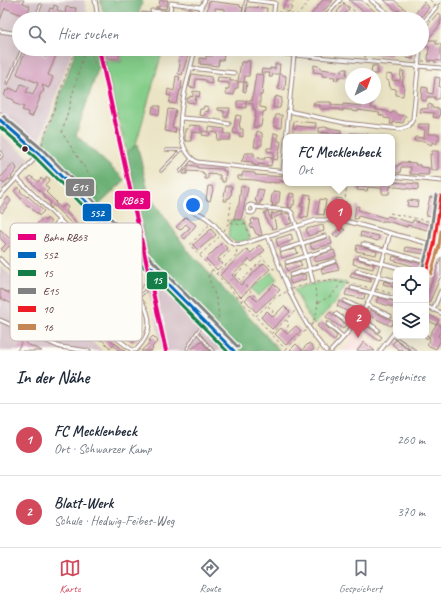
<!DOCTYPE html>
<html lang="de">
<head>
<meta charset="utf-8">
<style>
  :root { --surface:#fff; --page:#f2f2f3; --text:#1f2937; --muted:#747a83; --line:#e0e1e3; --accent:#d1495b }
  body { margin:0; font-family:Caveat,sans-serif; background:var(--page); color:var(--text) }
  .controls { position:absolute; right:12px; bottom:12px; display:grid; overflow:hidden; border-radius:8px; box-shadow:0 4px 16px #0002 }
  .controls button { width:36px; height:36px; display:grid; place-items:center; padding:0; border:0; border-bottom:1px solid var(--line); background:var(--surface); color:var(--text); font:20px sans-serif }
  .compass { position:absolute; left:345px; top:68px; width:36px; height:36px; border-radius:50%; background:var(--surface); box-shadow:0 4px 16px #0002; rotate:41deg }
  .you { position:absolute; left:193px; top:205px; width:14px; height:14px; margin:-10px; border:3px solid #fff; border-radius:50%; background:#1a73e8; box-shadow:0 0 0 6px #1a73e833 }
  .badge { display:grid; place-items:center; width:26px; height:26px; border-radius:50%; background:var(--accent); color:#fff; font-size:13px; font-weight:700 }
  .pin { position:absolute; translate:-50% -33px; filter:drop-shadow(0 1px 2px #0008) }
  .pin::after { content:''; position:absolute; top:21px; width:14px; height:12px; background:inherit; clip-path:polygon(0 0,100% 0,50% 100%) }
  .popup { position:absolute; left:283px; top:134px; width:112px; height:52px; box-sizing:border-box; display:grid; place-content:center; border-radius:8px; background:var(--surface); filter:drop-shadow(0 1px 3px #0005); font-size:13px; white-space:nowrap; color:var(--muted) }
  .popup b { font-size:15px; color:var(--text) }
  .popup::after { content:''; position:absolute; left:50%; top:100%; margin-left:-8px; border:8px solid transparent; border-top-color:var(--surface) }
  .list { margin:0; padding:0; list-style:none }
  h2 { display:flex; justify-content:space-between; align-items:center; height:52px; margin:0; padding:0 16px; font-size:17px }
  h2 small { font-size:13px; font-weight:400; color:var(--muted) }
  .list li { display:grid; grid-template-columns:26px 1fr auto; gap:12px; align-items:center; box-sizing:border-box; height:72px; padding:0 16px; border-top:1px solid var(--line) }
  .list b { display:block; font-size:15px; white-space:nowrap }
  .list p { margin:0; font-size:13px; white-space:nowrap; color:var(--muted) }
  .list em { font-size:13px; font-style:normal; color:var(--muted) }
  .icon { flex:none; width:22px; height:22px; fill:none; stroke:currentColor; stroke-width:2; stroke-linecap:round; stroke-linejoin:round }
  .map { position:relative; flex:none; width:441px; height:351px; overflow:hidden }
  .search { position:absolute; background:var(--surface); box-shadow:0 4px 16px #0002; left:12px; right:12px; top:12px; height:44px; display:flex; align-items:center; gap:10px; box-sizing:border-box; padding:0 14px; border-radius:22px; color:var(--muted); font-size:15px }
  .sheet { height:196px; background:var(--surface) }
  nav { display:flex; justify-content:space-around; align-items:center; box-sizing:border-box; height:56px; border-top:1px solid var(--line); background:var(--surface); font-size:11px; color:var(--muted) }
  nav a { display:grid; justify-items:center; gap:2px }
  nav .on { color:var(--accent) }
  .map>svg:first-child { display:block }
  .built { fill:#f7d0cf }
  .industrial { fill:#d2bec5 }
  .green { fill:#85ce8a; stroke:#68765a }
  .forest { fill:#6cb176; stroke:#5b6850 }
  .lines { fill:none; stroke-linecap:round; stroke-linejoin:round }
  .stream { stroke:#67bfe4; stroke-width:1 }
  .building { fill:#ce93b5 }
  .lane-casing { stroke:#9a8278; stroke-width:3.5 }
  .street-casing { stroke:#9a8278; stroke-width:5 }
  .secondary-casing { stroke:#9a8278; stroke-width:6 }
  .path { stroke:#9a8278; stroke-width:1; stroke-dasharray:3 3; stroke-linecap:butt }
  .lane { stroke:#fff; stroke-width:1.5 }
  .street { stroke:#fff; stroke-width:3 }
  .secondary { stroke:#fce5c4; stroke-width:4 }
  .bus-1-casing { stroke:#fdfcf7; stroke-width:6 }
  .bus-2-casing { stroke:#fdfcf7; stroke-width:6 }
  .bus-3-casing { stroke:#fdfcf7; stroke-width:6 }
  .bus-4-casing { stroke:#fdfcf7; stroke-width:6 }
  .bus-5-casing { stroke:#fdfcf7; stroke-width:6 }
  .bus-1 { stroke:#0065bd; stroke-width:3 }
  .bus-2 { stroke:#137e48; stroke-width:3 }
  .bus-3 { stroke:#808080; stroke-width:3 }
  .bus-4 { stroke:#ed1c24; stroke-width:3 }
  .bus-5 { stroke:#c48655; stroke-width:3 }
  .rail-1-casing { stroke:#fdfcf7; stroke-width:7 }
  .rail-1 { stroke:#e5007d; stroke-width:4 }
  .bus-dot { fill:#4a1f2b; stroke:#fdfcf7; stroke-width:1.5 }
  .key { fill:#fdfcf7; stroke:#c7baba; stroke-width:1 }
  .key-label { font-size:11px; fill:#4a1f2b }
  .line-badge { stroke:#fdfcf7; stroke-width:1.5 }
  .badge-label { font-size:11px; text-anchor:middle; font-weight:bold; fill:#fff }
</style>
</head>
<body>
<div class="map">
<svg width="441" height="351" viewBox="0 0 441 351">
  <rect width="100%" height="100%" fill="#fdfcf7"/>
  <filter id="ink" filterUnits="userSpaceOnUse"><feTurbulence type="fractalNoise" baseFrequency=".025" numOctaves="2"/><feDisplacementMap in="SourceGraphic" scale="8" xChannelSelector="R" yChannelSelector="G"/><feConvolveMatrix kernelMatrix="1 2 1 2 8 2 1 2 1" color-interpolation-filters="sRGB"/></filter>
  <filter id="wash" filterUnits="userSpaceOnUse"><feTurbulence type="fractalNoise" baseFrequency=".012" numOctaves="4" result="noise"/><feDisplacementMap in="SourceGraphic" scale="16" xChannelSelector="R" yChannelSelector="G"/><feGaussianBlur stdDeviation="0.9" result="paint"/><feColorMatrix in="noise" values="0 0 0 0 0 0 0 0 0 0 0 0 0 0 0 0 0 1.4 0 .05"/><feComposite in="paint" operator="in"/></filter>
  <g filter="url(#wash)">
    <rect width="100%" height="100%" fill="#ebe4c4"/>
    <polygon class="built" points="354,328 378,347 375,351 342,351 352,340 347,336"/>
    <g class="industrial">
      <polygon points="0,0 84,0 89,19 19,19 19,49 73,49 38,147 0,115"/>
      <polygon points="97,49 122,49 121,62 104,60 154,281 227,351 163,351 146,283 142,246"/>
      <polygon points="0,134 30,158 0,192"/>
      <polygon points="0,265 62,327 68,322 103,351 0,351"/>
    </g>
    <g class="green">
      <polygon points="122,49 163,49 136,144 127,153 104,60 121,62"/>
      <path d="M230,220l13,1 7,18c-9,3 -15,5 -22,-2z"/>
      <polygon points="271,272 277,279 258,296 252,289"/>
      <polygon points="331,281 347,283 335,303 313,325 294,289 311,284"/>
    </g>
    <g class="forest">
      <polygon points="100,0 143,0 137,19 105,19"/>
      <polygon points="76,49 95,49 99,66 76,135 125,180 97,207 41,150"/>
      <polygon points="137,144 149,195 186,248 280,351 242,351 208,321 150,264 127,153"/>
    </g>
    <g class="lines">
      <polyline class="stream" points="437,0 441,4"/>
    </g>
    <g id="blocks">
      <g class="building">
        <polygon points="2,0 24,0 23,3 30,6 28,12 31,13 29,18 5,8 0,20 0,4"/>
        <polygon points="160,0 168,0 166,9 155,8 156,7 159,7"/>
        <polygon points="288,0 295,0 290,6 292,8 289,12 286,11 282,8 284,7 283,6"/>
        <polygon points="323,0 333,0 317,19 307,19"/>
        <polygon points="349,0 361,0 378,14 373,19"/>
        <polygon points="384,0 394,0 406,10 403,13 398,10 397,11"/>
        <polygon points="209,1 240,5 240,7 243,8 242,13 227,12 225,11 225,9 215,8 215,12 213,12 212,19 207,19 208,17 206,17"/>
        <polygon points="424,2 429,7 420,19 411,19"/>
        <polygon points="344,3 349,9 341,18 336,14 338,12 337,12"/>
        <polygon points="54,5 58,7 57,10 65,14 66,7 76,8 75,15 69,14 68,19 46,19 50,8 53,9"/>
        <polygon points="249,7 267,8 266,16 264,15 263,16 246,14 247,8"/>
        <polygon points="189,9 192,9 192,11 195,11 194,19 187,19"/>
        <polygon points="142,12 175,17 175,19 141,19"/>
        <polygon points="438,13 441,16 441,21 439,23 441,24 427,40 436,40 436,44 441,44 441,61 428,60 429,47 422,46 422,39 425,34 424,33 427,29 425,28"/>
        <polygon points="26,49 34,49 33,51 46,57 49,49 58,51 48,75 53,77 49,88 42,85 44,91 41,93 39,98 40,98 32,117 27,115 28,112 22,110 24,107 13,103 14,100 4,96 6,90 9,91 10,88 18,92 21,84 29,87 26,92 33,95 38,83 17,74"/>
        <polygon points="109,49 120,49 119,59 107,58 107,51 109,51"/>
        <polygon points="371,49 392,49 391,56 374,54 373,52 371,52"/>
        <polygon points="408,49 413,49 413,59 406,58"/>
        <polygon points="183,51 188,52 188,55 182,75 178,74 180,64 178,63 180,56 182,57"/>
        <polygon points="213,54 224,55 223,60 219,60 218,66 200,64 200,58 206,59 206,56 213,56"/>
        <polygon points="247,61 250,61 249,76 245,76 244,82 247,82 246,92 243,91 244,82 238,82 238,88 235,88 234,95 226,94 226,89 229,89 229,83 217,82 218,77 230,78 230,81 238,81 241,62 247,62"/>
        <polygon points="275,64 280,64 279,74 273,74 272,77 269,77 270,73 261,73 262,69 270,70 270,68 275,69"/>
        <polygon points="314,65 321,67 321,69 342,72 342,69 347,69 346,77 338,77 338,80 334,80 335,77 322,76 322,73 313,72"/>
        <polygon points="372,66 378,66 377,74 371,74"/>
        <polygon points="401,71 404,71 402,85 404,85 403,96 396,95 396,89 390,88 389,81 386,80 386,74 393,75 392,80 400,81"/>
        <polygon points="192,74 211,77 212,84 206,83 206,80 196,79 195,88 189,87"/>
        <polygon points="256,74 264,75 262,95 260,95 260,107 266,108 266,111 263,112 261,126 256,126 256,128 253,127 256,114 255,109 253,109 253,104 246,103 246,100 252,101"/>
        <polygon points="280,74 286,76 285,90 278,89"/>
        <polygon points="176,76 180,77 179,80 182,81 181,87 182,87 181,90 180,90 176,104 169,103 171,96 167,95 168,89 174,91"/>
        <polygon points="435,77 440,78 439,87 441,87 440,98 435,100 435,97 427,97 426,101 421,100 422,87 428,88 428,93 433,94"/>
        <polygon points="193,91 200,92 199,97 196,96 195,103 187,102 187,98 190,98 190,96 193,97"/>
        <polygon points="276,96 282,98 280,108 273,108 274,98 276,98"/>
        <polygon points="367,98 372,98 371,108 377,108 376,110 386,111 391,114 392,112 395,112 398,115 406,116 403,123 394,122 393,124 390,124 391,119 384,118 384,116 379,115 380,113 358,110 358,112 352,111 352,110 349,110 343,109 343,111 335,109 320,109 320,105 313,105 314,102 331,102 331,105 343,106 343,104 362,106 362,103 366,103"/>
        <polygon points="237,101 246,101 246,108 237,107"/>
        <polygon points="428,104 432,105 432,108 440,109 439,118 433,117 434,113 420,112 420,108 428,109"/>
        <polygon points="153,106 160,106 159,115 152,113"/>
        <polygon points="204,106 209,107 208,112 205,111 204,116 199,115 200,109 203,109"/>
        <polygon points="218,108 230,108 228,117 224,117 224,111 218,110"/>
        <polygon points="168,109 176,110 172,127 176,128 175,133 165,131"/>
        <polygon points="236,115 241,116 239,126 240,126 240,129 243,129 243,137 239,136 239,134 233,133"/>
        <polygon points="276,115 282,115 281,128 274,126 274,119 275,119"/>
        <polygon points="294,121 316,123 315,128 296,126 296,128 293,128"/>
        <polygon points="419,124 429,124 428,134 439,134 439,140 437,140 437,144 433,142 431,145 424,141 414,141 415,137 424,138 425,130 418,128"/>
        <polygon points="189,125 201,126 201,133 192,132 191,141 185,141 185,129 188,129"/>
        <polygon points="209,127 225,129 224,134 231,134 230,140 217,140 218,133 210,132 209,136 202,135 203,131 209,132"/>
        <polygon points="324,127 341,130 341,134 337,134 336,136 331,136 329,135 329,133 319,132 319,128"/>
        <polygon points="257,131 262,133 262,145 260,145 259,147 254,147"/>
        <polygon points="274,133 278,134 278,141 280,141 281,143 277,160 273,159 274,152 267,151 267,148 272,148"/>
        <polygon points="350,133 368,134 367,137 350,137"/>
        <polygon points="432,151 438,151 438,169 436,170 431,170 430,154 432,154"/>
        <polygon points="247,153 254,153 254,156 259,157 259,159 265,159 265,157 272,158 271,166 258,164 258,166 255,166 255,164 252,164 253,162 241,161 243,159 244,154"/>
        <polygon points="402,162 416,163 415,165 420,165 420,167 429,168 428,175 410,174 411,167 401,167 400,173 392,172 392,167 395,168 396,166 398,166 399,164 401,164"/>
        <polygon points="14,163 17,169 11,177 12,178 10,180 8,179 4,184 0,181 0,178"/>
        <polygon points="189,165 195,166 198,167 198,168 223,169 223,171 226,171 225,182 222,182 222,179 220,179 220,175 208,174 208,179 205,179 205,175 202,174 203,172 187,171 187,174 183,174 185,170 187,170"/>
        <polygon points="243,172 255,173 255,175 286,177 286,182 279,181 279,183 269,182 269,183 255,180 238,179 238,176 242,176"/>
        <polygon points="31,176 38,182 41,178 44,181 47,177 50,179 45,185 49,189 46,192 56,202 55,203 61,208 65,205 68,207 66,211 77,225 75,227 53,205 51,208 49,206 51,203 44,197 45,196 28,179"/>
        <polygon points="393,182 418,184 418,190 390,186 389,194 383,194 382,193 382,188 379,188 368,187 367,191 357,190 358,186 349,185 349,183 362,183 361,185 367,186 368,183 392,183"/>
        <polygon points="208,186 212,186 213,190 210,201 206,200"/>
        <polygon points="226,186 232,186 231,195 230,198 227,198 227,201 223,201"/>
        <polygon points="241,186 248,188 241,220 234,219 236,210 239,204"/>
        <polygon points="18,187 21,190 20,191 27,197 28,196 30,198 44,211 39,216 37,212 36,213 28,205 27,206 14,191"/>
        <polygon points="258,189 264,190 262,199 262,201 260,201 260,204 256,204 257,201 255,201"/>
        <polygon points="274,191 280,192 279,201 278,203 276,203 276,206 272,206 273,203 271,203 272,194 273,194"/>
        <polygon points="290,193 295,194 294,205 292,205 292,208 288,207 289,204 287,204"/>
        <polygon points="305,194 311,195 308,218 300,217 300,214 302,214 303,206 300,206 301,203 303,203"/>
        <polygon points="8,197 11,201 2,213 0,211 0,208"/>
        <polygon points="430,197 436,198 434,216 426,215"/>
        <polygon points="336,198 342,199 342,203 350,205 348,219 345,218 345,216 335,214"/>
        <polygon points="320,199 326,200 324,215 317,214"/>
        <polygon points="408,200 418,201 417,207 407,206"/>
        <polygon points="356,206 359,206 358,210 386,218 388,216 412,223 413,220 433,226 431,231 412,226 407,225 407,227 387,221 382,221 382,222 358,216 357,219 354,219"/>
        <polygon points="268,211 271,220 272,212 273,214 281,212 282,214 274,218 276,228 273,229 267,222 264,213"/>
        <polygon points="286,213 289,214 292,223 286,225 281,215"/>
        <polygon points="186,217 196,225 185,239 181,236 190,228 186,224 180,230 176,227"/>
        <polygon points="47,218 51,222 38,236 33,232 37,227 36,225 42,219 45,221"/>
        <polygon points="254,218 254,220 258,219 262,235 259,236 258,234 256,234 253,227 251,228 250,225 252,224 251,220"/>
        <polygon points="323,225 324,231 308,236 306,229"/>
        <polygon points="341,227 345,230 337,238 333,234"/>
        <polygon points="0,229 27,256 30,253 32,256 29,259 34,263 37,260 39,263 36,266 67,296 68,295 71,298 70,300 75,304 71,309 31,268 30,269 27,266 18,256 13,261 11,258 16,253 9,246 4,252 1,249 6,244 0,238"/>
        <polygon points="61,229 65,232 61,237 63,240 61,242 55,236"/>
        <polygon points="211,229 216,235 198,250 193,245"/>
        <polygon points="361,232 379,236 378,241 360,236"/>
        <polygon points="291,234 293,240 278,246 276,239"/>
        <polygon points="330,237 332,244 312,249 310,244"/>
        <polygon points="31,239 38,246 33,250 31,248 32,246 28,242"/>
        <polygon points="71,239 75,243 74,245 83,251 74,261 72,259 69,266 64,263 66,259 69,260 76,253 66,244"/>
        <polygon points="51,240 56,245 50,252 44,246"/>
        <polygon points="222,243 228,249 217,259 223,264 217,270 206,259"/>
        <polygon points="100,245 103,249 102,250 106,254 107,253 118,264 113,268 95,249"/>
        <polygon points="259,245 265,250 252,262 249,259 232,275 241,285 264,263 270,269 241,297 220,275 247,249 251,253"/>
        <polygon points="357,245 377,251 376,255 356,251"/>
        <polygon points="406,247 425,250 425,254 405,251"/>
        <polygon points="296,249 298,253 282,258 280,252"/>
        <polygon points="334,250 336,257 315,262 314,257"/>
        <polygon points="393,256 422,264 420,268 392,260"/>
        <polygon points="51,257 57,262 60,260 64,264 60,267 63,272 60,276 51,267 53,264 49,260"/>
        <polygon points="441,257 441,276 429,303 426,302 426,298"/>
        <polygon points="354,258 374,264 373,269 353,264"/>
        <polygon points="87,261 92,265 90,266 101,276 94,283 96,285 87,293 83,289 91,282 84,276 84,275 83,273 87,270 82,266"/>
        <polygon points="300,261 302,266 287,271 285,265"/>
        <polygon points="337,263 339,270 323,274 321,269"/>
        <polygon points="127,268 144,285 139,290 122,272"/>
        <polygon points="352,272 371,278 371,282 350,277"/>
        <polygon points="305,274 306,279 291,284 289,278"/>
        <polygon points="74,276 77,279 74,283 72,281 68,285 64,281 68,277 70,279"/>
        <polygon points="384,281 396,284 396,288 383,284"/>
        <polygon points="115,282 119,289 98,310 96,307 97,305 90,300 93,297 98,300 109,291 108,290"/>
        <polygon points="274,284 280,290 256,312 245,300 251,295 257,301"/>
        <polygon points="0,289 22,299 19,307 0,298"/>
        <polygon points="347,289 365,294 364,299 345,295"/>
        <polygon points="128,297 133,302 130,306 133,309 131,312 124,301"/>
        <polygon points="378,297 396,302 396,308 376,302"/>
        <polygon points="339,301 353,308 350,313 337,306"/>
        <polygon points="120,305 124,309 120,314 117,313 106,323 102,319 109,312 112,313"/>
        <polygon points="284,306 290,312 272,329 261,317 267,311 273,317"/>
        <polygon points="370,310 389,319 394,321 391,326 368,315"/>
        <polygon points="79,311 84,315 81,318 91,328 93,326 125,351 119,351 113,345 110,348 102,340 101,341 94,335 85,330 80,325 80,322 78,320 80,319 76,315"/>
        <polygon points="330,312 346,325 343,329 326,317"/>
        <polygon points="426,313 439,320 436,325 426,319"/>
        <polygon points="116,322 133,335 138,329 134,326 138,322 142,327 139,330 142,332 133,343 113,325"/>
        <polygon points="321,322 337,336 334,341 317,326"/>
        <polygon points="363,323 382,337 379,341 360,327"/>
        <polygon points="437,323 441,326 441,331 438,336 441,338 441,340 436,349 427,345 430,339 429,336"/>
        <polygon points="296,326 301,331 286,345 275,334 281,328 287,334"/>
        <polygon points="153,336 158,341 152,347 153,348 152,349 151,351 141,351 150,342 149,340"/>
        <polygon points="24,337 27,338 25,343 42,351 17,351"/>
        <polygon points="396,340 403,346 411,351 403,351 401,349 399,350 392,344"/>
        <polygon points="201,341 210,351 191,351 192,349"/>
        <polygon points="364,342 375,351 357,351"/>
        <polygon points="309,343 314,349 312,351 289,351 296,344 302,350"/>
      </g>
    </g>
  </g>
  <g filter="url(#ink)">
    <use href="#blocks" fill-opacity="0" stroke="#9a8278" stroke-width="1"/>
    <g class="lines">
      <g class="lane-casing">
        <g id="lane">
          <polyline points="35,19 41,5"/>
          <polyline points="243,19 246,0"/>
          <polyline points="7,84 22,49"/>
          <polyline points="166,150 181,150 184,149"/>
          <polyline points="0,152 2,155 0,158"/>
          <polyline points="161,171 181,150"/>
          <polyline points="180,172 191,159"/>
          <polyline points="138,298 145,291"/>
          <polyline points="106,308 126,286"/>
          <polyline points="197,332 213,351"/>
          <polyline points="392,335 415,351"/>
          <polyline points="426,336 427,337"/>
          <polyline points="187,349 197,332 205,322"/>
        </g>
      </g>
      <g class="street-casing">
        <g id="street">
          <polyline points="95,0 98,19"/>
          <polyline points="250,0 275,3 273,19"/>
          <polyline points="371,0 394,19"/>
          <polyline points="152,11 170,13 171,3 201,7"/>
          <polyline points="199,19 201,7 205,0"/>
          <polyline points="323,19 340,0"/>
          <polyline points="381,19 386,12"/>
          <polyline points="422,24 436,7"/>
          <polyline points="0,31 19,34"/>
          <path d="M195,49c-6,30 -31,94 2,113l89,10"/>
          <polyline points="250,49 294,55 441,68"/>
          <polyline points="191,68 234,73"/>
          <polyline points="288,111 345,123 400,129 409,126 413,119 420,49"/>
          <polyline points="181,118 208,120 229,124"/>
          <polyline points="283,172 294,55"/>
          <polyline points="392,176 441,181"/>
          <path d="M17,178l125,124c11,17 9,33 -6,48h-4l-38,-29"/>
          <polyline points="0,196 39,154"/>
          <circle cx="251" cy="209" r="4"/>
          <polyline points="254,207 289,210 292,213 306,255 313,282"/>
          <path d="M192,211c10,3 20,10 26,18 8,9 12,18 25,15l73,-24h26l92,25"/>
          <path d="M268,236c15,41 29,81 58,115"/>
          <polyline points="41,241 60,220"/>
          <polyline points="363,244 422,261"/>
          <polyline points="282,250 325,236"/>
          <polyline points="360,257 407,270"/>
          <polyline points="0,259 62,322 113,274"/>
          <polyline points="287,262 330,249"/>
          <polyline points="357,271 396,281"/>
          <polyline points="426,273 434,245 441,196"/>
          <polyline points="291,275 335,261"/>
          <polyline points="65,276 90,250"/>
          <polyline points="352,288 396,299"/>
          <polyline points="345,301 364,310"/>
          <polyline points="367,305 390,316"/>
          <polyline points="426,306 441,313"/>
          <polyline points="433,310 441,291"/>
          <polyline points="336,314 353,326"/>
          <polyline points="360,317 378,330"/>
          <polyline points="0,320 60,347 89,351"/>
          <polyline points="328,324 343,337"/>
          <path d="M331,351c12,-13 25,-26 33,-41 13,-24 19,-51 26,-77"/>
          <polyline points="380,351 396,330"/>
        </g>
      </g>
      <g class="secondary-casing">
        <polyline id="secondary" points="0,120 39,154 234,351"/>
      </g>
      <g class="path">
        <polyline points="430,0 435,5"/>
        <polyline points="343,2 364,19"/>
        <polyline points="438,5 441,2"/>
        <polyline points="278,12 298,15 310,0"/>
        <polyline points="296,19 297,16"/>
        <polyline points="353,19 357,14"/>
        <polyline points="85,49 62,133 102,194"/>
        <polyline points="90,49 95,65"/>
        <polyline points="365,58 366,49"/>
        <polyline points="422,61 441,63"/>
        <polyline points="0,111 40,147"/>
        <polyline points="0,126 6,131"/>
        <polyline points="16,139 31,156"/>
        <polyline points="40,150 75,49"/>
        <polyline points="36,161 47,168"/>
        <polyline points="53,174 109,230"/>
        <polyline points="249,212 244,221 251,239"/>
        <polyline points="390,213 433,222"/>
        <polyline points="343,216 347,183"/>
        <polyline points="229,221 231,202"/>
        <polyline points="209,225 190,245 287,351"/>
        <polyline points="224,231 229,222 241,225 245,223"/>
        <polyline points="200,255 219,237"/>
        <polyline points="260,255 273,269 276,268"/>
        <polyline points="136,258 175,297"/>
        <polyline points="218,260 222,259 234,247"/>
        <polyline points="259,264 261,266"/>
        <polyline points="247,265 254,273"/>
        <path d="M212,270l-4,7c5,11 16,39 7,49"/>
        <polyline points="116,271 133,256"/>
        <polyline points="216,274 236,256 237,248"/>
        <polyline points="236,275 248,262 247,261"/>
        <polyline points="241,281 257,298"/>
        <path d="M317,281c19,-2 36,3 54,7"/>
        <polyline points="226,285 235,275 241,281 263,259"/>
        <polyline points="292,289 310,283"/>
        <polyline points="376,289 396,295"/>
        <polyline points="241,301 250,292"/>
        <polyline points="318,303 332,295 342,282"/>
        <polyline points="268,306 273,311 272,315"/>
        <polyline points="256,316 275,298 286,292"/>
        <polyline points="286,320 289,323 286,332"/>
        <polyline points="19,325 25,313"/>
        <path d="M311,326c8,-15 8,-24 3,-41"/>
        <polyline points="271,334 295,311"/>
        <polyline points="286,349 307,329"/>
        <polyline points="317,351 320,348"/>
      </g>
      <use href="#lane" class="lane"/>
      <use href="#street" class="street"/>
      <use href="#secondary" class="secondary"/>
      <g class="bus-1-casing">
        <polyline id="bus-1" points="0,120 39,154 234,351"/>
      </g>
      <g class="bus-2-casing">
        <polyline id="bus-2" points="0,127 36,158 227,351"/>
      </g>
      <g class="bus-3-casing">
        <g id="bus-3">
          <polyline points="3,116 43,150 238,347"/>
          <polyline points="422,270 429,244 436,195"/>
        </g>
      </g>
      <g class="bus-4-casing">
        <polyline id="bus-4" points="426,273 434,245 441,196"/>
      </g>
      <g class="bus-5-casing">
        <polyline id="bus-5" points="431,274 439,246 441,231"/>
      </g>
      <use href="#bus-1" class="bus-1"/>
      <use href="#bus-2" class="bus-2"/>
      <use href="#bus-3" class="bus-3"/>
      <use href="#bus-4" class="bus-4"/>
      <use href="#bus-5" class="bus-5"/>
      <g class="rail-1-casing">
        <polyline id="rail-1" points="99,49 166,351"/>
      </g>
      <use href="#rail-1" class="rail-1"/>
    </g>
  </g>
  <circle class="bus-dot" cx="25" cy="149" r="3.5"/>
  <rect x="10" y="223" width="132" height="118" rx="6" class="key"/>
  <rect x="18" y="234" width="18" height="6" fill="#e5007d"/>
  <rect x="18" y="252" width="18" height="6" fill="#0065bd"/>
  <rect x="18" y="270" width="18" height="6" fill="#137e48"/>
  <rect x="18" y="288" width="18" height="6" fill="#808080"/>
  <rect x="18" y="306" width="18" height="6" fill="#ed1c24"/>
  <rect x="18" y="324" width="18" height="6" fill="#c48655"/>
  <g class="key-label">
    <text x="43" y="241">Bahn RB63</text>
    <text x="43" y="259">552</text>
    <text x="43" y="277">15</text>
    <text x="43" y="295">E15</text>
    <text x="43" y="313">10</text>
    <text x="43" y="331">16</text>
  </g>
  <g class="line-badge">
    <rect x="65" y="178" width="30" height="19" rx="4" fill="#808080"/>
    <rect x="114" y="190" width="37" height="20" rx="4" fill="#e5007d"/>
    <rect x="82" y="203" width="30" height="19" rx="4" fill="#0065bd"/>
    <rect x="146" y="271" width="22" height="19" rx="4" fill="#137e48"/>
  </g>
  <g class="badge-label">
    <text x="80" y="191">E15</text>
    <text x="132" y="204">RB63</text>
    <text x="97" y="217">552</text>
    <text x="157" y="284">15</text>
  </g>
</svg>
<div class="controls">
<button><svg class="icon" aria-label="locate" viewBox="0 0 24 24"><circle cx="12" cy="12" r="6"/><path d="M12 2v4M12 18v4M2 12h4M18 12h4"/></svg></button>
<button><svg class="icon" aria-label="layers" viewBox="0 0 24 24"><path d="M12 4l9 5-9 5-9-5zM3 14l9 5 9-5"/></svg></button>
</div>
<svg class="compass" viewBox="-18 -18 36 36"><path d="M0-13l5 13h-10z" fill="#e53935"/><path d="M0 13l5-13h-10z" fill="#747a83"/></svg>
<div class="you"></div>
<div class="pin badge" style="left:339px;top:232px">1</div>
<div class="popup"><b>FC Mecklenbeck</b>Ort</div>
<div class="pin badge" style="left:358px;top:338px">2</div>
<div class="search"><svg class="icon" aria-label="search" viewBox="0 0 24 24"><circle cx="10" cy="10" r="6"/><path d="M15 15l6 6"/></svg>Hier suchen</div>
</div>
<section class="sheet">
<h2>In der Nähe<small>2 Ergebnisse</small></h2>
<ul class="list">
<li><span class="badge">1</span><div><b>FC Mecklenbeck</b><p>Ort · Schwarzer Kamp</p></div><em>260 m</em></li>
<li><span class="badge">2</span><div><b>Blatt-Werk</b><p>Schule · Hedwig-Feibes-Weg</p></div><em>370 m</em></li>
</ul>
</section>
<nav>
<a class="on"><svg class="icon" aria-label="map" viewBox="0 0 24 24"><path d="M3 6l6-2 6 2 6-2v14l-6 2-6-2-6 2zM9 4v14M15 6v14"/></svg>Karte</a>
<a><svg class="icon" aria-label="directions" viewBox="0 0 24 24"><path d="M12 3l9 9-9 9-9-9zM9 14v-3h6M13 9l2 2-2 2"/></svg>Route</a>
<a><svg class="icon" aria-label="saved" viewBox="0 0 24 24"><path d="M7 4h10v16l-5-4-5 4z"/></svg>Gespeichert</a>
</nav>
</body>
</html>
